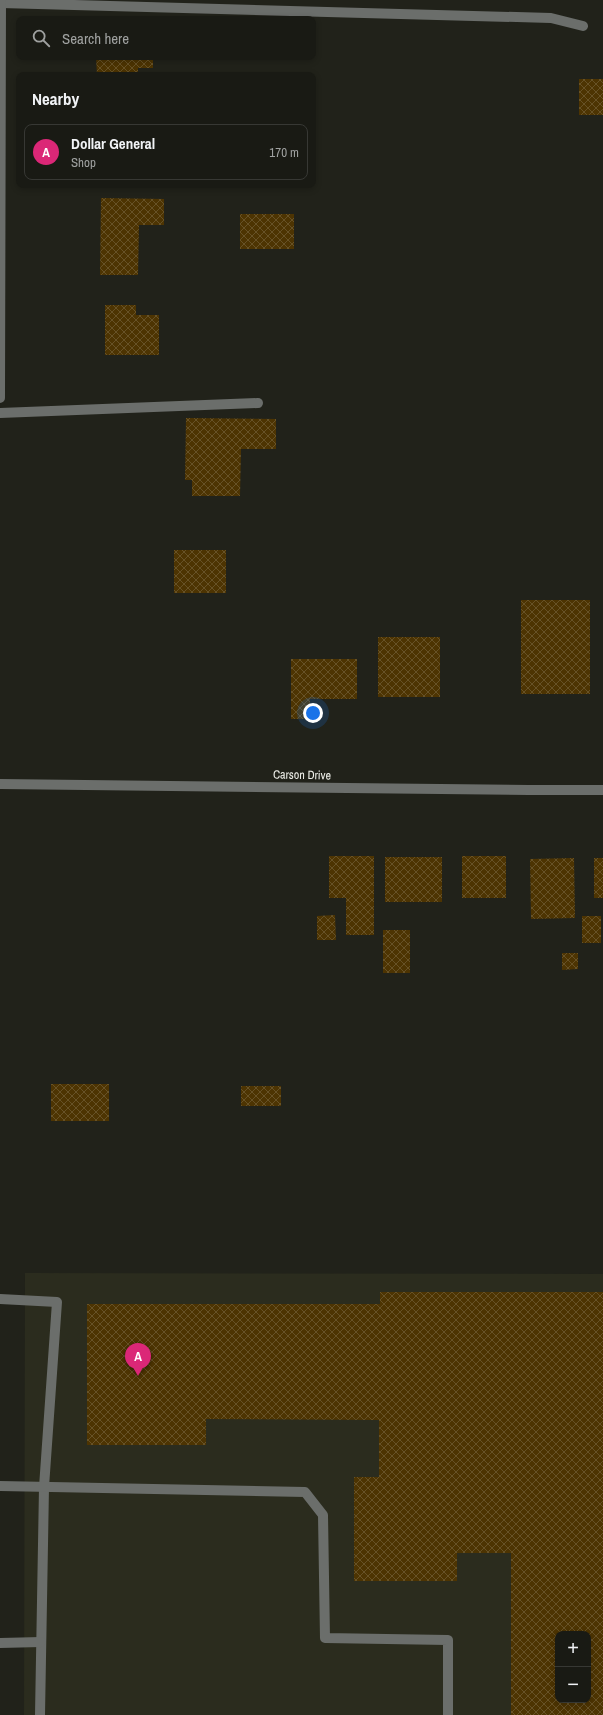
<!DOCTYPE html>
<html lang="en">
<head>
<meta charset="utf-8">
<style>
  :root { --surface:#191a14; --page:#262722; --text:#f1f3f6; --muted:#9fa1a0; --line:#373834; --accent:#db2777 }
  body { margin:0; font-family:"Archivo Narrow",sans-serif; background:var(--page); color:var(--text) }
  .controls { position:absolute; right:12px; bottom:12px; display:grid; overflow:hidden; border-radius:8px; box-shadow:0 2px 6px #0003 }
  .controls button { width:36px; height:36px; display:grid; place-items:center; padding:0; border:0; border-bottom:1px solid var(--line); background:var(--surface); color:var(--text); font:20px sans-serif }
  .you { position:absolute; left:313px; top:713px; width:14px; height:14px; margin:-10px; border:3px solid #fff; border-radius:50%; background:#1a73e8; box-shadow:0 0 0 6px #1a73e833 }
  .badge { display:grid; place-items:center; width:26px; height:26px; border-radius:50%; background:var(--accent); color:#fff; font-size:13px; font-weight:700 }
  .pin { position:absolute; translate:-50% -33px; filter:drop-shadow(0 1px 2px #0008) }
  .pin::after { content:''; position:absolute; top:21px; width:14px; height:12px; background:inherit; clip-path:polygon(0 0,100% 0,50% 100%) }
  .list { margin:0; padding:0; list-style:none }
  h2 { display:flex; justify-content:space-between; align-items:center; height:52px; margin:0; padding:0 16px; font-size:17px }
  h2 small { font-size:13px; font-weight:400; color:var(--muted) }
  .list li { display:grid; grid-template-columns:26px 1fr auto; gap:12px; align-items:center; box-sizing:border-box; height:56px; margin:0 8px 8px; padding:0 8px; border:1px solid var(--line); border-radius:8px }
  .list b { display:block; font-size:15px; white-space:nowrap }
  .list p { margin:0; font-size:13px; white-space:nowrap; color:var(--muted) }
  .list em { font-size:13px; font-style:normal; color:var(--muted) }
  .icon { flex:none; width:22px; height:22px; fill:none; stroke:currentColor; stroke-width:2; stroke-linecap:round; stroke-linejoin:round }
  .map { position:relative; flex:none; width:603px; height:1715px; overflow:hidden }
  .search { position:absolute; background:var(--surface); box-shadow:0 2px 6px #0003; left:16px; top:16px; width:300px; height:44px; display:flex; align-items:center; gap:10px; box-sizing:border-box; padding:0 14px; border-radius:8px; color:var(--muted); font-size:15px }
  .panel { position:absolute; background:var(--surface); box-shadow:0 2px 6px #0003; left:16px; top:72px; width:300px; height:116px; border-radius:8px }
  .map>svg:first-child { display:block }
  .built { fill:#2b2c1e; fill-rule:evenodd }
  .building { fill:url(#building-cross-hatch); fill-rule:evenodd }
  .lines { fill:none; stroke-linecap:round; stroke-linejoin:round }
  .minor { stroke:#6b6e6b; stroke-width:10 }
  .labels { text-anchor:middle; stroke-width:3.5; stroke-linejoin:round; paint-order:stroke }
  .street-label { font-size:12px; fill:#eff0ea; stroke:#21221a }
</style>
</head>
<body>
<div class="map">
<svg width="603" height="1715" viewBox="0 0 603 1715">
  <defs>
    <pattern id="building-cross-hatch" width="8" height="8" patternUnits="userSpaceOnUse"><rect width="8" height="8" fill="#4d3402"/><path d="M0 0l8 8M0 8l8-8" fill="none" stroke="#675227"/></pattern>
  </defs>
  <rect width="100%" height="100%" fill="#21221a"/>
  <path class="built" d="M25,1273l578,1v441h-579zM558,1634h30v66h-30z"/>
  <g class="building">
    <polygon points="96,57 153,57 153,68 138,68 138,75 97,75"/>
    <rect x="579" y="79" width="24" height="36"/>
    <polygon points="101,198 164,199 164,225 139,225 138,275 100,275"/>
    <rect x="240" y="214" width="54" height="35"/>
    <polygon points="105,305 136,305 136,315 159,315 159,355 105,355"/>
    <polygon points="186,418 276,419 276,449 241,449 240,496 192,496 192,480 185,480"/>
    <rect x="174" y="550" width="52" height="43"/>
    <rect x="521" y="600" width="69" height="94"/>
    <rect x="378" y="637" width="62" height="60"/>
    <polygon points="291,659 357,659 357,699 310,699 310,719 291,719"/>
    <polygon points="329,856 374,856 374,935 346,935 346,898 329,898"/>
    <rect x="462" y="856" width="44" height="42"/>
    <rect x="385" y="857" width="57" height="45"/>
    <polygon points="574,858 575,918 531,919 530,859"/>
    <rect x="594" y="858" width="9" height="40"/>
    <polygon points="335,915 336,940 317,940 317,916"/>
    <rect x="582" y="916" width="19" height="27"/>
    <rect x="383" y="930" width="27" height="43"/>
    <polygon points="562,953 578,953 578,969 562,970"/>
    <rect x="51" y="1084" width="58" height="37"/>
    <rect x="241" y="1086" width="40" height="20"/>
    <path d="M380,1292h223v423h-92v-162h-54v28h-103v-104h25v-57l-173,-1v26h-119v-141h293zM558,1634h30v66h-30z"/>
  </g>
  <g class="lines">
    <g class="minor">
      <polyline points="1,3 551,18 583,26"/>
      <polyline points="0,398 1,0"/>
      <polyline points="0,413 258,403"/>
      <polyline points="0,784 529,790 603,790"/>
      <polyline points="0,1299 57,1302 44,1487 40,1715"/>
      <polyline points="0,1486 305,1492 323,1515 325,1638 448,1640 448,1715"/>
      <polyline points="0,1643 41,1642"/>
    </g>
  </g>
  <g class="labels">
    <g class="street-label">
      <text transform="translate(302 775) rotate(1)" y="4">Carson Drive</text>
    </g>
  </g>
</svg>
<div class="controls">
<button>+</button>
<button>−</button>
</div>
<div class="you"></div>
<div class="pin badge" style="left:138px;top:1376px">A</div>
<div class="search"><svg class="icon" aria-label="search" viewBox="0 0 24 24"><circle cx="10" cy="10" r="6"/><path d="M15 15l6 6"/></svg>Search here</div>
<section class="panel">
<h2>Nearby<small></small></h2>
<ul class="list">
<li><span class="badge">A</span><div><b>Dollar General</b><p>Shop</p></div><em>170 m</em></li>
</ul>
</section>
</div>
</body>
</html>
